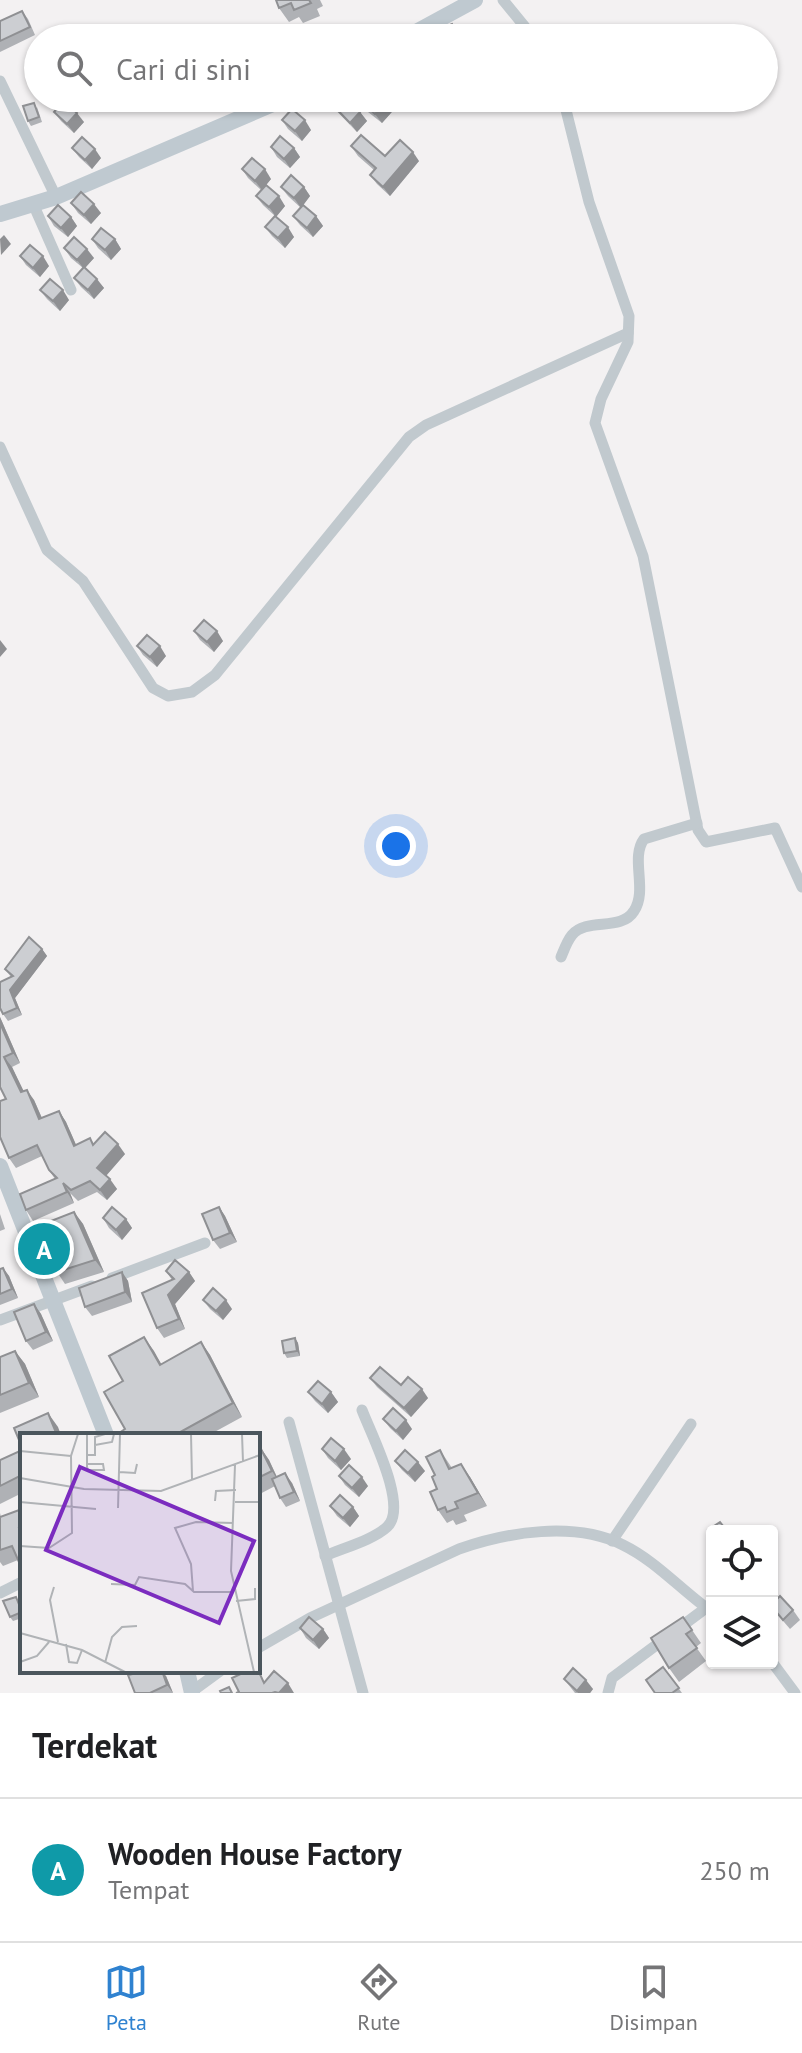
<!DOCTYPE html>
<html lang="id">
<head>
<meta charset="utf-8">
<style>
  :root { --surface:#fff; --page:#f2f2f2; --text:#202124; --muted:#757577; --line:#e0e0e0; --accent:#2f82d0 }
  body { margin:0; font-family:"PT Sans",sans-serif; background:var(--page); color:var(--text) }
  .controls { position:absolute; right:24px; bottom:24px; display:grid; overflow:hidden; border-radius:8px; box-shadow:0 2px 6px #0004 }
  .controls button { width:72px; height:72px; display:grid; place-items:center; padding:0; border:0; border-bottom:2px solid var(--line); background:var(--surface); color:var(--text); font:40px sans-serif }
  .you { position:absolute; left:396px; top:846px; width:28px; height:28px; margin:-20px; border:6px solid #fff; border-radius:50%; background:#1a73e8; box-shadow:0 0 0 12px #1a73e833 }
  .badge { display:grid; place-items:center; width:52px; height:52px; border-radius:50%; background:var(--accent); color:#fff; font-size:26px; font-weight:700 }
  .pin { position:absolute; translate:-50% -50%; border:4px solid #fff; box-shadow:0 2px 8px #0006 }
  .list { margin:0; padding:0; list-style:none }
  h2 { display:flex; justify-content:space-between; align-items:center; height:104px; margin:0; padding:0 32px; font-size:34px }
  h2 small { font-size:26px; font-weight:400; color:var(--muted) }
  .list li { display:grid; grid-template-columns:52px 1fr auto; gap:24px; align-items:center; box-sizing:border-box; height:144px; padding:0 32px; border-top:2px solid var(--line) }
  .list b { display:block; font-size:30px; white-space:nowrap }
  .list p { margin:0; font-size:26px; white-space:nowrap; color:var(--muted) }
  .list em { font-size:26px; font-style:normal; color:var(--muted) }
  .icon { flex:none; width:44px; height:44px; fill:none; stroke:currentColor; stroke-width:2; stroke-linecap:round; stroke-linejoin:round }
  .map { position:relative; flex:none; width:802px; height:1693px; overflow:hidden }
  .search { position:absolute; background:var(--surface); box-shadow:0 2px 6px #0004; left:24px; right:24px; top:24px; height:88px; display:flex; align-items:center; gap:20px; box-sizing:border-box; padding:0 28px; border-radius:44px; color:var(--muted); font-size:30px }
  .sheet { height:248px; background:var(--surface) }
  nav { display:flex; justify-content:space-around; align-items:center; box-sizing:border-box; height:112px; border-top:2px solid var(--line); background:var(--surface); font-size:22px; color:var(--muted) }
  nav a { display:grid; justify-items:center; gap:4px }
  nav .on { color:var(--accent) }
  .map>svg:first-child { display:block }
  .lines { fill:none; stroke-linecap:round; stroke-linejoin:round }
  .street { stroke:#c1c9ce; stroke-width:11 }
  .secondary { stroke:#bfc9d0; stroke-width:16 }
  .wall { fill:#afb1b5 }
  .shaded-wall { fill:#8f9093 }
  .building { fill:#ccced2; stroke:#8f9093; stroke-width:2 }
  .inset-road { fill:none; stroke:#b0b3b6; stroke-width:2 }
  .view { fill:#7b2cbf; fill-opacity:0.15; stroke:#7b2cbf; stroke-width:4 }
  .inset-edge { fill:none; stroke:#4b565d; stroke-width:4 }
</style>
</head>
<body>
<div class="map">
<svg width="802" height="1693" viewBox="0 0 802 1693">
  <rect width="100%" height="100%" fill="#f3f1f2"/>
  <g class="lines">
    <g class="street">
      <polyline points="503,0 534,38"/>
      <polyline points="0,81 56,197"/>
      <polyline points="563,98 589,202 629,316 628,342 601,399 595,423 643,556 698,830 706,842 775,828 802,887"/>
      <polyline points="34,206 71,290"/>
      <polyline points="0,447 47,550 83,581 153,688 168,696 192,692 215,675 409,437 426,425 628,333"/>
      <path d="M561,957c3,-7 6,-16 11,-22 15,-18 49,-3 62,-24 14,-21 -4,-53 10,-72l53,-16"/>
      <polyline points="112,1278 205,1243"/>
      <polyline points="0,1320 92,1286"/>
      <polyline points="289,1422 363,1693"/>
      <polyline points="612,1541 691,1424"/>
      <path d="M325,1556c18,-8 48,-16 62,-29 22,-20 -16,-93 -25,-117"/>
      <polyline points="0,1593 22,1582"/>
      <path d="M258,1648l52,-30 149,-69c49,-17 115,-28 164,-4 33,16 59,46 89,67"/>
      <polyline points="772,1662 795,1693"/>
      <polyline points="190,1693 220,1671"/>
      <polyline points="608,1693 612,1678 706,1608"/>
    </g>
    <g class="secondary">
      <polyline points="405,38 475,0"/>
      <polyline points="0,214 56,197 287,98"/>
      <polyline points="0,1166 106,1435"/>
      <polyline points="187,1671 192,1693"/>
    </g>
  </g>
  <g class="wall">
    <polygon points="276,0 320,0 323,6 317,9 320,16 303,23 299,17 289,22 279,8"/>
    <polygon points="22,11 28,19 35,35 0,52 0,21"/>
    <polygon points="324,98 346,98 360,112 367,121 357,132"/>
    <polygon points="366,98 412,98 404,108 399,104 382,123 368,112 362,102"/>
    <polygon points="37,107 42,122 31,126 28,121"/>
    <polygon points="54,112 84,122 74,133 61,121"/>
    <polygon points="282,120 311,130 302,141 288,129"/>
    <polygon points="351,146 385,156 419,161 390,196 377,184 370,175 374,170 358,156"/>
    <polygon points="271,147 294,148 300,157 290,168 277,157"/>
    <polygon points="72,148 101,158 92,169 79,157"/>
    <polygon points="242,169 271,179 266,185 285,206 276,217 294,237 285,248 272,236 265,227 275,216 263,205 256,196 261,190 248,178"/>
    <polygon points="281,187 304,187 310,196 301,208 288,196"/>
    <polygon points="71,203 101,213 91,224 78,213"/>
    <polygon points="48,216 71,217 77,226 68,237 54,226"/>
    <polygon points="293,216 316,216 323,226 313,237 300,225"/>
    <polygon points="92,239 115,239 121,249 111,260 98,248"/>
    <polygon points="64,248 94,258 85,268 104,288 94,299 81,287 74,278 83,268 71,258"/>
    <polygon points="20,256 49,266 40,277 26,265"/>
    <polygon points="40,290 69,300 60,311 47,299"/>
    <polygon points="194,631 223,641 214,652 200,640"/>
    <polygon points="137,646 166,656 157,667 143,655"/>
    <polygon points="42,949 47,956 15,998 22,1015 8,1021 3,1014 11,977 5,969"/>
    <polygon points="0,1017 20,1063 12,1067 23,1091 34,1100 42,1118 59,1111 66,1122 76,1145 90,1138 94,1144 125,1154 106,1176 117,1189 107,1200 97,1192 78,1201 70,1193 74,1203 33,1221 26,1210 55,1179 49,1170 42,1156 16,1168 9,1158"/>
    <polygon points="219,1207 225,1216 237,1242 220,1249 213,1240"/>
    <polygon points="74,1212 83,1224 104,1272 65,1284 57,1272"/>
    <polygon points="0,1214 5,1229 0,1231"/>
    <polygon points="103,1218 126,1219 132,1228 122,1240 109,1228"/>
    <polygon points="3,1268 9,1276 18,1298 0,1305 0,1269"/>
    <polygon points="166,1271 189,1272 195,1281 175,1304 185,1329 164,1338 157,1328 172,1280"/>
    <polygon points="122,1272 128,1281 132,1302 92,1316 85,1307"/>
    <polygon points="203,1300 232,1309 223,1320 210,1309"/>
    <polygon points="34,1304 41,1314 53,1341 33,1350 26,1341"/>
    <polygon points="144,1337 161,1364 201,1342 210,1355 242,1417 209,1435 116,1435 125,1429 123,1381"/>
    <polygon points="295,1338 298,1343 300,1356 287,1358 284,1353"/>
    <polygon points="15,1351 25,1364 39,1397 0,1413 0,1357"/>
    <polygon points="370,1378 401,1385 428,1398 411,1417 377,1387"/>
    <polygon points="308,1392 331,1392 338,1402 328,1413 315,1401"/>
    <polygon points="383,1419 412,1429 403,1440 390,1428"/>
    <polygon points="260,1447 269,1460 277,1477 292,1483 300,1501 286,1507 280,1498 275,1486 258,1495 258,1448"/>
    <polygon points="322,1449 351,1459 341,1470 328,1458"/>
    <polygon points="22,1450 22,1493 0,1504 0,1460"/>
    <polygon points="440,1450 452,1468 470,1477 487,1506 464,1515 467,1521 456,1525 453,1520 447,1523 438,1510 435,1475"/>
    <polygon points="395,1461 425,1471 415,1482 402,1470"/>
    <polygon points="339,1476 368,1486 359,1497 345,1485"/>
    <polygon points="330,1506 353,1507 359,1516 350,1527 337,1516"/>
    <polygon points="22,1509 22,1566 18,1560 3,1566 0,1562 0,1513 1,1517"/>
    <polygon points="16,1597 22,1609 22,1618 13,1621 10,1617"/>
    <polygon points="772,1608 793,1610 800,1620 790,1629"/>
    <polygon points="683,1617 701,1643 696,1647 706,1661 679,1682 669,1668"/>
    <polygon points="300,1628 323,1629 329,1638 319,1649 306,1638"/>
    <polygon points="663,1667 682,1693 655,1693"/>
    <polygon points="166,1676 173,1693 135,1693"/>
    <polygon points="564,1679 593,1689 590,1693 575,1693"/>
  </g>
  <g class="shaded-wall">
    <polygon points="389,98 395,98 399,104 382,123 375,114"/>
    <polygon points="398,98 412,98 404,108"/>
    <polygon points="360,112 367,121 357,132 350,123"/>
    <polygon points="77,113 84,122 74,133 67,124"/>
    <polygon points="305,120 311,130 302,141 295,131"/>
    <polygon points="294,148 300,157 290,168 284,159"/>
    <polygon points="95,149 101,158 92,169 85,160"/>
    <polygon points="413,152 419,161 390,196 383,187"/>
    <polygon points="265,169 271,179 262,190 255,181"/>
    <polygon points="304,187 310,196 301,208 294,198"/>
    <polygon points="279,196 285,206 276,217 269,207"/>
    <polygon points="94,204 101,213 91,224 84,215"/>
    <polygon points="316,216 323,226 313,237 307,228"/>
    <polygon points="71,217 77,226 68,237 61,228"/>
    <polygon points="288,227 294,237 285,248 278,238"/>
    <polygon points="4,235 11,244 1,255 0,239"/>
    <polygon points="115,239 121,249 111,260 105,250"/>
    <polygon points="87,249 94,258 84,269 77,260"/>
    <polygon points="43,256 49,266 40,277 33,268"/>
    <polygon points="97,279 104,288 94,299 88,290"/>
    <polygon points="63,290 69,300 60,311 53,301"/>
    <polygon points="217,631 223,641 214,652 207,642"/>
    <polygon points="0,640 7,649 0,657"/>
    <polygon points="160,646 166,656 157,667 150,657"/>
    <polygon points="42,949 47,956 15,998 22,1015 17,1008 10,990"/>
    <polygon points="0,1017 20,1063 13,1053 0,1023"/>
    <polygon points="4,1057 12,1067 29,1102 21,1092"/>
    <polygon points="27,1090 34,1100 47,1130 39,1119"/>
    <polygon points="59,1111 66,1122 81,1156 74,1146"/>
    <polygon points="118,1144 125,1154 104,1178 97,1168"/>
    <polygon points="110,1179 117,1189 107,1200 100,1190"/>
    <polygon points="63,1183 70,1193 74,1203 67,1192"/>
    <polygon points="219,1207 225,1216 237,1242 230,1233"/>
    <polygon points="74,1212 83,1224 104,1272 95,1260"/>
    <polygon points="126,1219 132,1228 122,1240 116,1230"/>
    <polygon points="3,1268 9,1276 18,1298 12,1289"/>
    <polygon points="122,1272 128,1281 132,1302 125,1292"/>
    <polygon points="189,1272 195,1281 175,1304 185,1329 179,1319 168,1295"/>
    <polygon points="226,1300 232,1309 223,1320 216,1311"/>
    <polygon points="34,1304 41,1314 53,1341 46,1332"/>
    <polygon points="144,1337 154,1351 169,1378 160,1365"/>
    <polygon points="295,1338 298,1343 300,1356 297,1351"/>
    <polygon points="201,1342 210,1355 242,1417 233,1403"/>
    <polygon points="15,1351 25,1364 39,1397 29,1383"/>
    <polygon points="422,1389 428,1398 411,1417 404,1408"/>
    <polygon points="331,1392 338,1402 328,1413 322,1404"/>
    <polygon points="48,1413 58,1427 61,1435 57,1435"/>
    <polygon points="406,1420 412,1429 403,1440 396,1431"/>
    <polygon points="260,1447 269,1460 280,1484 272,1471"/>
    <polygon points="344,1449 351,1459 341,1470 335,1461"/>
    <polygon points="418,1462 425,1471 415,1482 408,1473"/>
    <polygon points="461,1464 470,1477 487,1506 478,1493"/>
    <polygon points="285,1473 292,1483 300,1501 294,1492"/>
    <polygon points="362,1477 368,1486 359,1497 352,1488"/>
    <polygon points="353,1507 359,1516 350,1527 343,1518"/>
    <polygon points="323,1629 329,1638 319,1649 313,1640"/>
    <polygon points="162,1671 166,1676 173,1693 167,1685"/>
    <polygon points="586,1680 593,1689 590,1693 578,1693 577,1691"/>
    <polygon points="288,1683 294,1693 279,1693"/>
  </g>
  <g class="building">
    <polygon points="276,0 309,0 311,3 294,10 291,3 279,8"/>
    <polygon points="22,11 30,27 0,41 0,21"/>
    <polygon points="452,24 457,35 474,27 479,38 419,38"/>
    <polygon points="326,98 345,98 360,112 350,123"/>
    <polygon points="366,98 389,98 375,114 362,102"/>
    <polygon points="64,101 77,113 67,124 54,112"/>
    <polygon points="34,103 39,117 28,121 23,106"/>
    <polygon points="292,109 305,120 295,131 282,120"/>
    <polygon points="361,135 385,156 400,140 413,152 383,187 370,175 376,168 351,146"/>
    <polygon points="280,136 294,148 284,159 271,147"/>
    <polygon points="82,137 95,149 85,160 72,148"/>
    <polygon points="252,158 265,169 255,181 242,169"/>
    <polygon points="291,175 304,187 294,198 281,187"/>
    <polygon points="266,185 279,196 269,207 256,196"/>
    <polygon points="81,192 94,204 84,215 71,203"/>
    <polygon points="58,205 71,217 61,228 48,216"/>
    <polygon points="303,205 316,216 307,228 293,216"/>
    <polygon points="275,216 288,227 278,238 265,227"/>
    <polygon points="101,228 115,239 105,250 92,239"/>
    <polygon points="74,237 87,249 77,260 64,248"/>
    <polygon points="30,245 43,256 33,268 20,256"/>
    <polygon points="84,267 97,279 88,290 74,278"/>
    <polygon points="50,279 63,290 53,301 40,290"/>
    <polygon points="204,620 217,631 207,642 194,631"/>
    <polygon points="147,635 160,646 150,657 137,646"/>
    <polygon points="29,937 42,949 10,990 17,1008 3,1014 0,1008 0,982 13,976 5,969"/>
    <polygon points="0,1023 13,1053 4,1057 21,1092 27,1090 39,1119 59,1111 74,1146 90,1138 93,1145 105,1132 118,1144 97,1168 110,1179 100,1190 90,1181 71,1190 63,1183 67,1192 26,1210 20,1194 57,1178 49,1170 37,1145 9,1158 0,1137 0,1101 6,1099 0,1087"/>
    <polygon points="112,1207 126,1219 116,1230 103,1218"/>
    <polygon points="219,1207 230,1233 213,1240 202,1214"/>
    <polygon points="74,1212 95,1260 57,1272 43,1224"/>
    <polygon points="175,1260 189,1272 168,1295 179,1319 157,1328 142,1293 174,1279 166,1271"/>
    <polygon points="3,1268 12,1289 0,1294 0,1269"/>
    <polygon points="122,1272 125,1292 85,1307 79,1288"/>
    <polygon points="213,1288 226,1300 216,1311 203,1300"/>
    <polygon points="34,1304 46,1332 26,1341 14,1312"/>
    <polygon points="144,1337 160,1365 201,1342 233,1403 175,1435 116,1435 125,1429 104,1392 123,1381 109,1356"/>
    <polygon points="295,1338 297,1351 284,1353 282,1341"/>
    <polygon points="15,1351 29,1383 0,1395 0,1357"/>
    <polygon points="380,1367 401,1385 408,1377 422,1389 404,1408 370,1378"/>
    <polygon points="318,1381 331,1392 322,1404 308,1392"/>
    <polygon points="393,1408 406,1420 396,1431 383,1419"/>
    <polygon points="48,1413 57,1435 22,1435 22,1447 14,1428"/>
    <polygon points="331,1438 344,1449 335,1461 322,1449"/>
    <polygon points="260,1447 272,1471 258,1478 258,1448"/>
    <polygon points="22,1450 22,1475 0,1486 0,1460"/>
    <polygon points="405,1450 418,1462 408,1473 395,1461"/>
    <polygon points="440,1450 449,1469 461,1464 478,1493 455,1502 458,1508 447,1512 445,1507 438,1510 430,1492 437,1489 432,1477 435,1475 426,1457"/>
    <polygon points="349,1465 362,1477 352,1488 339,1476"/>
    <polygon points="285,1473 294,1492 280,1498 272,1479"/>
    <polygon points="340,1495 353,1507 343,1518 330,1506"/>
    <polygon points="22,1509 22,1527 19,1528 22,1535 22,1561 19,1562 12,1546 0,1550 0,1517"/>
    <polygon points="720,1522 727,1531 712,1531 712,1536 708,1530"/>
    <polygon points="780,1596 793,1610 783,1620 772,1607 772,1604"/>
    <polygon points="16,1597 22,1612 10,1617 3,1601"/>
    <polygon points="309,1617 323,1629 313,1640 300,1628"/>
    <polygon points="683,1617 692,1630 686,1634 697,1648 669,1668 651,1638"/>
    <polygon points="663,1667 679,1688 672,1693 655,1693 646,1680"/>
    <polygon points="573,1668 586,1680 577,1691 564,1679"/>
    <polygon points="258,1670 264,1683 274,1671 288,1683 279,1693 275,1692 272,1693 236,1693 239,1692 232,1678 247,1671 258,1671"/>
    <polygon points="146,1671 162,1671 167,1685 150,1693 135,1693 128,1675"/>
    <polygon points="229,1687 232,1693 221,1693 220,1691"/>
  </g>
  <g transform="translate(20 1433)">
    <rect width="240" height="240" fill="#f3f1f2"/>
    <path class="inset-road" d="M171,1l1,45M222,1l1,28M75,12l17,-3 2,-8M0,18l51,5M67,22h8v-18l10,-3M67,31h16l1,6h-16l-1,-3v-33M215,32l-4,106 23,101M99,39l16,1 2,-9M0,45l64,11 77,2 99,-36M195,68l1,-10 20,-1M0,69l76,7M215,69h25M98,75l2,-74M0,113l29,2 23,-15 -1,-77 7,-22M91,151l24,1 4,-8 46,7 9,8h40M34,154l-4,13 8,42M173,158l-2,-27 -16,-36 21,-6 37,1M216,168l19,-2v-11M0,200l62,17 43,22M46,211l3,18 8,1 5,-13M0,229l17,-6 12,-14M85,230l7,-26 10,-10 15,-1"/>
    <path class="view" d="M60,34l174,74 -35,82 -173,-73z"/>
    <rect width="240" height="240" class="inset-edge"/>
  </g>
</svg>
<div class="controls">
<button><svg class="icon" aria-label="locate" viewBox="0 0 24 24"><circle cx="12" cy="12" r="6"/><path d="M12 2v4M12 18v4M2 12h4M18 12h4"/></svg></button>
<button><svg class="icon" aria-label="layers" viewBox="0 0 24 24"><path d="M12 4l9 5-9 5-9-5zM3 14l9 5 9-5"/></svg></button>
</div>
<div class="you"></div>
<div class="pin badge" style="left:44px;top:1249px;background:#0f9aa8">A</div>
<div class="search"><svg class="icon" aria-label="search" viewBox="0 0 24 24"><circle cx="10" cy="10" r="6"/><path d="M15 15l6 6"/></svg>Cari di sini</div>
</div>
<section class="sheet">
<h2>Terdekat<small></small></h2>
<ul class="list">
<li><span class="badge" style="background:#0f9aa8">A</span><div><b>Wooden House Factory</b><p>Tempat</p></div><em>250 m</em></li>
</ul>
</section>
<nav>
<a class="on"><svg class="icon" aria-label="map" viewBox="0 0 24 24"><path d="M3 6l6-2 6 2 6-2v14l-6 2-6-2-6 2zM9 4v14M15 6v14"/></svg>Peta</a>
<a><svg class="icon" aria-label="directions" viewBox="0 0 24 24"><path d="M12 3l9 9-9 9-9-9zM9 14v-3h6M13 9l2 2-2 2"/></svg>Rute</a>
<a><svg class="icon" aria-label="saved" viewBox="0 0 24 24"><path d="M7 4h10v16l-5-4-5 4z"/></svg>Disimpan</a>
</nav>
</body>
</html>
